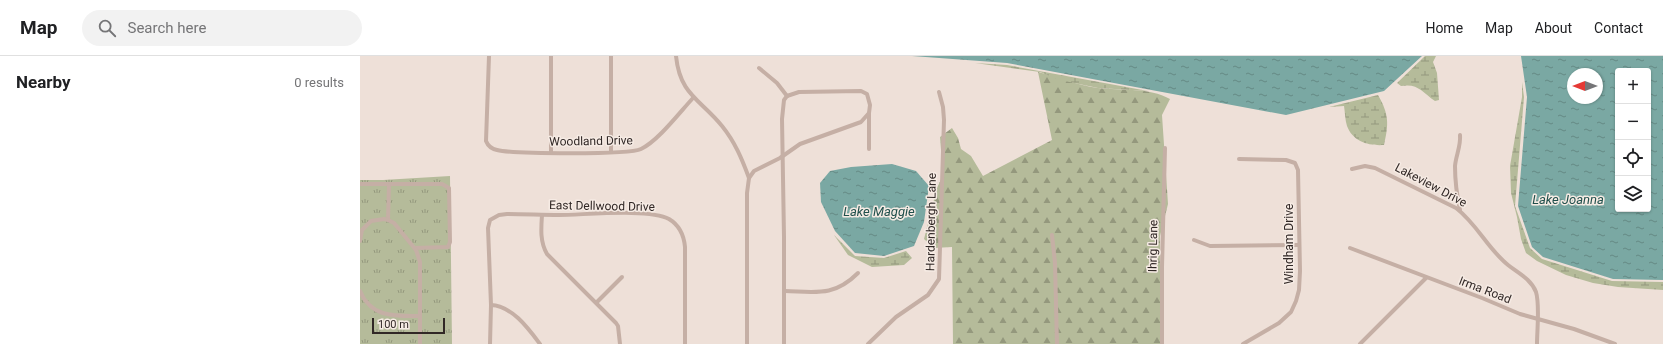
<!DOCTYPE html>
<html lang="en">
<head>
<meta charset="utf-8">
<style>
  :root { --surface:#fff; --page:#f2f2f2; --text:#202124; --muted:#757577; --line:#e0e0e0 }
  body { margin:0; font-family:Roboto,sans-serif; background:var(--page); color:var(--text) }
  .controls { position:absolute; right:12px; top:12px; display:grid; overflow:hidden; border-radius:4px; box-shadow:0 1px 3px #0004 }
  .controls button { width:36px; height:36px; display:grid; place-items:center; padding:0; border:0; border-bottom:1px solid var(--line); background:var(--surface); color:var(--text); font:20px sans-serif }
  .compass { position:absolute; left:1207px; top:12px; width:36px; height:36px; border-radius:50%; background:var(--surface); box-shadow:0 1px 3px #0004; rotate:270deg }
  .scale { position:absolute; left:12px; bottom:10px; width:73px; box-sizing:border-box; padding-left:4px; border:2px solid #312826; border-top:0; font-size:11px; line-height:14px; white-space:nowrap; color:#312826; -webkit-text-stroke:3px #f6ebe4; paint-order:stroke }
  .list { margin:0; padding:0; list-style:none }
  h2 { display:flex; justify-content:space-between; align-items:center; height:52px; margin:0; padding:0 16px; font-size:17px }
  h2 small { font-size:13px; font-weight:400; color:var(--muted) }
  .icon { flex:none; width:22px; height:22px; fill:none; stroke:currentColor; stroke-width:2; stroke-linecap:round; stroke-linejoin:round }
  .map { position:relative; flex:none; width:1303px; height:288px; overflow:hidden }
  header { display:flex; align-items:center; gap:24px; box-sizing:border-box; height:56px; padding:0 20px; background:var(--surface); border-bottom:1px solid var(--line) }
  header strong { font-size:19px }
  nav { display:flex; gap:22px; margin-inline-start:auto; font-size:14px }
  .search { width:280px; height:36px; background:var(--page); display:flex; align-items:center; gap:10px; box-sizing:border-box; padding:0 14px; border-radius:22px; color:var(--muted); font-size:15px }
  main { display:flex }
  aside { flex:1; background:var(--surface) }
  .map>svg:first-child { display:block }
  .grass { fill:url(#grass-tufts) }
  .forest { fill:url(#forest-firs) }
  .wetland { fill:url(#wetland-marsh) }
  .water { fill:url(#water-ripples); fill-rule:evenodd }
  .lines { fill:none; stroke-linecap:round; stroke-linejoin:round }
  .street { stroke:#c5afa5; stroke-width:4 }
  .labels { text-anchor:middle; stroke-width:3; stroke-linejoin:round; paint-order:stroke }
  .street-label { font-size:12px; fill:#312826; stroke:#f6ebe4 }
  .water-label { font-size:13px; font-style:italic; fill:#1f4f4b; stroke:#f6ebe4 }
</style>
</head>
<body>
<header>
<strong>Map</strong>
<div class="search"><svg class="icon" aria-label="search" viewBox="0 0 24 24"><circle cx="10" cy="10" r="6"/><path d="M15 15l6 6"/></svg>Search here</div>
<nav><a>Home</a><a>Map</a><a>About</a><a>Contact</a></nav>
</header>
<main>
<aside>
<h2>Nearby<small>0 results</small></h2>
<ul class="list">
</ul>
</aside>
<div class="map">
<svg width="1303" height="288" viewBox="0 0 1303 288">
  <defs>
    <pattern id="grass-tufts" width="24" height="20" patternUnits="userSpaceOnUse"><rect width="24" height="20" fill="#b5bb9a"/><path d="M3 7l-1-3M5 7V3M7 7l1-3M15 17l-1-3M17 17v-4M19 17l1-3" fill="none" stroke="#94987d"/></pattern>
    <pattern id="forest-firs" width="22" height="20" patternUnits="userSpaceOnUse"><rect width="22" height="20" fill="#b5bb9a"/><path d="M5 1l3.5 6h-7zM16 11l3.5 6h-7z" fill="#94987d"/></pattern>
    <pattern id="wetland-marsh" width="20" height="14" patternUnits="userSpaceOnUse"><rect width="20" height="14" fill="#b5bb9a"/><path d="M1 5h8M5 5V1M11 12h8M15 12V8" fill="none" stroke="#94987d"/></pattern>
    <pattern id="water-ripples" width="26" height="14" patternUnits="userSpaceOnUse"><rect width="26" height="14" fill="#7aa8a3"/><path d="M2 4q2-2 4 0t4 0M15 11q2-2 4 0t4 0" fill="none" stroke="#658985"/></pattern>
  </defs>
  <rect width="100%" height="100%" fill="#eee0d8"/>
  <polygon class="grass" points="90,120 92,288 0,288 0,124 23,124"/>
  <path class="forest" d="M678,16c20,5 39,13 60,16 24,3 51,-1 72,11l-8,16 6,89 -8,32 1,108h-208l-1,-97 -18,1 -10,-9 13,-51 6,-13 -3,-38 12,-9 6,10 3,11 10,7 12,20 69,-36z"/>
  <g class="wetland">
    <path d="M1065,0h11l-3,6 4,11 2,27 -4,1c-13,-9 -17,-18 -34,-15l-4,-3z"/>
    <polygon points="615,7 647,9 788,35 738,32 700,24 680,16"/>
    <polygon points="1162,26 1164,41 1155,150 1170,192 1182,203 1252,225 1303,226 1303,234 1258,231 1233,227 1206,219 1177,205 1166,197 1161,183 1157,161 1151,137 1150,110 1162,41"/>
    <path d="M1018,39c11,19 11,29 6,50 -15,1 -31,-3 -37,-19 -2,-6 -2,-14 -3,-20l-15,1z"/>
    <polygon points="474,179 495,200 524,202 546,195 552,202 544,209 512,211 488,199"/>
  </g>
  <g class="water">
    <polygon points="552,0 1062,0 1024,35 926,59 647,7"/>
    <path d="M1161,0h142v224l-50,-1 -70,-22 -11,-10 -14,-41 9,-109zM1258,15h30v138h-30zM1213,18h24v24h-24z"/>
    <polygon points="532,108 556,115 569,130 564,166 554,190 524,200 495,197 475,175 461,146 460,127 470,115 491,111"/>
  </g>
  <g class="lines">
    <g class="street">
      <path d="M129,0l-3,85c2,5 6,8 11,9 16,4 132,5 144,-1 17,-8 39,-37 52,-51"/>
      <polyline points="191,0 191,96"/>
      <polyline points="251,0 251,96"/>
      <path d="M316,0c4,39 24,43 46,70 13,16 20,33 27,52"/>
      <polyline points="399,12 417,27 427,40"/>
      <polyline points="427,40 439,36 501,35 507,38 510,49 509,57 509,93"/>
      <polyline points="879,103 926,104 935,107 938,114 940,215 939,234 936,245 931,256 919,267 883,288"/>
      <path d="M992,113l13,-3 10,2 81,40c21,16 32,41 52,57 10,8 23,14 28,27 4,13 1,38 1,52"/>
      <polyline points="0,128 82,128 89,132 90,186 88,191 55,192"/>
      <path d="M1100,154c-3,-14 -5,-29 -5,-44 1,-11 6,-20 5,-31"/>
      <path d="M182,159c-1,14 -2,27 5,39l69,69 2,3 2,18"/>
      <polyline points="28,164 29,129"/>
      <polyline points="692,179 695,207 697,288"/>
      <polyline points="834,184 850,190 939,189"/>
      <polyline points="0,185 2,174 11,165 24,163 28,164 34,167 56,194 60,206 60,288"/>
      <polyline points="990,192 1122,242 1160,258 1214,273 1255,288"/>
      <path d="M0,235c11,27 35,25 60,25"/>
      <path d="M425,235c31,1 49,6 73,-18"/>
      <polyline points="237,246 262,221"/>
      <path d="M131,249c21,1 37,23 49,39"/>
      <path d="M130,288l1,-39 -3,-77 2,-8 9,-5 8,-1c18,0 35,1 52,1 25,0 90,-7 110,4 10,6 15,17 16,28v97"/>
      <polyline points="387,288 387,137 389,122 394,115 420,102 440,88 501,66 509,57"/>
      <polyline points="424,288 424,181 422,63 424,44 427,40"/>
      <polyline points="508,288 536,261 568,239 579,223 584,64 583,51 579,36"/>
      <polyline points="802,288 802,211 805,92"/>
      <polyline points="1000,288 1066,222"/>
    </g>
  </g>
  <g class="labels">
    <g class="street-label">
      <text transform="translate(231 85) rotate(-1)" y="4">Woodland Drive</text>
      <text transform="translate(1071 129) rotate(28)" y="4">Lakeview Drive</text>
      <text transform="translate(242 150) rotate(1)" y="4">East Dellwood Drive</text>
      <text transform="translate(571 166) rotate(-89)" y="4">Hardenbergh Lane</text>
      <text transform="translate(929 188) rotate(-90)" y="4">Windham Drive</text>
      <text transform="translate(793 190) rotate(-89)" y="4">Ihrig Lane</text>
      <text transform="translate(1125 234) rotate(21)" y="4">Irma Road</text>
    </g>
    <g class="water-label">
      <text x="1208" y="148">Lake Joanna</text>
      <text x="519" y="160">Lake Maggie</text>
    </g>
  </g>
</svg>
<div class="controls">
<button>+</button>
<button>−</button>
<button><svg class="icon" aria-label="locate" viewBox="0 0 24 24"><circle cx="12" cy="12" r="6"/><path d="M12 2v4M12 18v4M2 12h4M18 12h4"/></svg></button>
<button><svg class="icon" aria-label="layers" viewBox="0 0 24 24"><path d="M12 4l9 5-9 5-9-5zM3 14l9 5 9-5"/></svg></button>
</div>
<svg class="compass" viewBox="-18 -18 36 36"><path d="M0-13l5 13h-10z" fill="#e53935"/><path d="M0 13l5-13h-10z" fill="#757577"/></svg>
<div class="scale">100 m</div>
</div>
</main>
</body>
</html>
